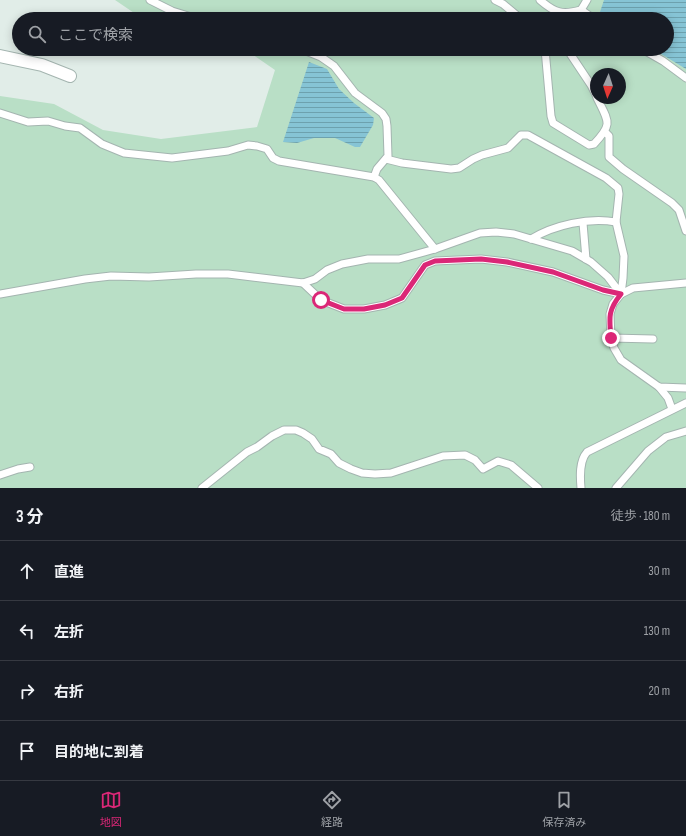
<!DOCTYPE html>
<html lang="ja">
<head>
<meta charset="utf-8">
<style>
  :root { --surface:#171b24; --page:#242831; --text:#f1f3f6; --muted:#9ea1a6; --line:#363941; --accent:#db2777 }
  body { margin:0; font-family:"Sofia Sans Condensed","Noto Sans JP",sans-serif; background:var(--page); color:var(--text) }
  .compass { position:absolute; left:590px; top:68px; width:36px; height:36px; border-radius:50%; background:var(--surface); box-shadow:0 2px 10px #0003; rotate:183deg }
  .stop { position:absolute; width:12px; height:12px; margin:-9px; border:3px solid #db2777; border-radius:50%; background:#fff }
  .stop.end { background:#db2777; border-color:#fff; box-shadow:0 1px 4px #0008 }
  .list { margin:0; padding:0; list-style:none }
  h2 { display:flex; justify-content:space-between; align-items:center; height:52px; margin:0; padding:0 16px; font-size:17px }
  h2 small { font-size:13px; font-weight:400; color:var(--muted) }
  .list li { display:grid; grid-template-columns:26px 1fr auto; gap:12px; align-items:center; box-sizing:border-box; height:60px; padding:0 16px; border-top:1px solid var(--line) }
  .list b { display:block; font-size:15px; white-space:nowrap }
  .list em { font-size:13px; font-style:normal; color:var(--muted) }
  .icon { flex:none; width:22px; height:22px; fill:none; stroke:currentColor; stroke-width:2; stroke-linecap:round; stroke-linejoin:round }
  .map { position:relative; flex:none; width:686px; height:488px; overflow:hidden }
  .search { position:absolute; background:var(--surface); box-shadow:0 2px 10px #0003; left:12px; right:12px; top:12px; height:44px; display:flex; align-items:center; gap:10px; box-sizing:border-box; padding:0 14px; border-radius:22px; color:var(--muted); font-size:15px }
  .sheet { height:292px; background:var(--surface) }
  nav { display:flex; justify-content:space-around; align-items:center; box-sizing:border-box; height:56px; border-top:1px solid var(--line); background:var(--surface); font-size:11px; color:var(--muted) }
  nav a { display:grid; justify-items:center; gap:2px }
  nav .on { color:var(--accent) }
  .map>svg:first-child { display:block }
  .grass { fill:#b9dfc6; fill-rule:evenodd }
  .water { fill:url(#water-rules) }
  .lines { fill:none; stroke-linecap:round; stroke-linejoin:round }
  .lane-casing { stroke:#a4b5b0; stroke-width:9 }
  .street-casing { stroke:#a4b5b0; stroke-width:14 }
  .lane { stroke:#fff; stroke-width:7 }
  .street { stroke:#fff; stroke-width:12 }
  .route { stroke:#db2777; stroke-width:5 }
</style>
</head>
<body>
<div class="map">
<svg width="686" height="488" viewBox="0 0 686 488">
  <defs>
    <pattern id="water-rules" width="6" height="5" patternUnits="userSpaceOnUse"><rect width="6" height="5" fill="#86c4d5"/><path d="M0 2.5h6" fill="none" stroke="#6da1ae"/></pattern>
  </defs>
  <rect width="100%" height="100%" fill="#e1ede8"/>
  <path class="grass" d="M115,0h571v488h-686v-392l54,8 49,26 58,9 96,-12 18,-57 -23,-16 -17,-5h432v-30h-524zM596,74h24v24h-24z"/>
  <g class="water">
    <polygon points="604,0 686,0 686,69 653,49 667,49 667,19 605,19 599,15"/>
    <polygon points="309,62 327,69 339,89 354,103 374,118 373,125 360,147 355,147 335,138 314,138 297,143 283,142"/>
  </g>
  <g class="lines">
    <g class="lane-casing">
      <g id="lane">
        <polyline points="150,0 172,11 198,19"/>
        <polyline points="495,0 503,4 521,19"/>
        <path d="M540,0c15,13 22,15 41,10"/>
        <polyline points="587,0 581,10 594,19"/>
        <polyline points="301,49 321,57 334,66 355,93 382,113 386,119 387,126 388,156 377,169 374,177"/>
        <path d="M545,49l6,67 2,7 36,22 5,-1c19,-20 15,-22 3,-46"/>
        <polyline points="567,49 591,85 596,95"/>
        <polyline points="642,49 663,61 686,78"/>
        <polyline points="0,113 28,122 48,121 65,126 80,128 102,144 124,153 172,158 228,151 248,145 257,146 267,149 273,158 279,161 374,177 379,180 435,249"/>
        <polyline points="605,132 609,136 609,157 623,169 672,203 679,210 686,231"/>
        <polyline points="583,223 586,259"/>
        <path d="M531,239c23,-14 58,-22 85,-17"/>
        <polyline points="303,283 321,300 344,309 364,309 385,305 402,298 425,265 435,261 481,259 507,262 553,272 603,290 621,294"/>
        <polyline points="0,294 85,279 111,276 149,277 196,274 228,274 303,283 315,279 327,270 342,264 368,259 399,259 435,249 480,233 496,232 514,234 572,251 591,262 608,277 621,294 623,278 624,256 616,222 619,194 618,188 606,178 528,135 521,135 508,148 482,155 473,159 459,168 451,169 402,163 386,159"/>
        <polyline points="611,338 614,348 621,360 659,387 686,388"/>
        <polyline points="653,339 611,338 610,314 613,304 621,294 633,288 686,283"/>
        <polyline points="659,387 668,398 672,409"/>
        <polyline points="0,475 18,469 30,467"/>
        <polyline points="202,488 247,452 257,447 272,436 284,430 296,430 303,433 312,439 319,449 331,454 339,463 351,469 362,473 375,474 391,473 443,456 465,455 475,460 483,469 498,461 511,465 538,488"/>
        <path d="M581,488c-1,-11 -2,-27 6,-36l99,-49"/>
        <polyline points="616,488 648,451 666,437 686,431"/>
      </g>
    </g>
    <g class="street-casing">
      <polyline id="street" points="0,56 42,65 70,76"/>
    </g>
    <use href="#lane" class="lane"/>
    <use href="#street" class="street"/>
  </g>
  <g class="lines">
    <path class="route" d="M321,300l23,9h20l21,-4 17,-7 23,-33 10,-4 46,-2 26,3 46,10 50,18 18,4c-13,16 -12,23 -10,44"/>
  </g>
</svg>
<svg class="compass" viewBox="-18 -18 36 36"><path d="M0-13l5 13h-10z" fill="#e53935"/><path d="M0 13l5-13h-10z" fill="#9ea1a6"/></svg>
<div class="stop" style="left:321px;top:300px"></div>
<div class="stop end" style="left:611px;top:338px"></div>
<div class="search"><svg class="icon" aria-label="search" viewBox="0 0 24 24"><circle cx="10" cy="10" r="6"/><path d="M15 15l6 6"/></svg>ここで検索</div>
</div>
<section class="sheet">
<h2>3 分<small>徒歩 · 180 m</small></h2>
<ul class="list">
<li><svg class="icon" aria-label="ahead" viewBox="0 0 24 24"><path d="M12 20V5M6 11l6-6 6 6"/></svg><div><b>直進</b></div><em>30 m</em></li>
<li><svg class="icon" aria-label="left" viewBox="0 0 24 24"><path d="M17 20v-9H6M10 6l-5 5 5 5"/></svg><div><b>左折</b></div><em>130 m</em></li>
<li><svg class="icon" aria-label="right" viewBox="0 0 24 24"><path d="M7 20v-9h11M14 6l5 5-5 5"/></svg><div><b>右折</b></div><em>20 m</em></li>
<li><svg class="icon" aria-label="arrive" viewBox="0 0 24 24"><path d="M6 21V4h12l-3 4 3 4H6"/></svg><div><b>目的地に到着</b></div></li>
</ul>
</section>
<nav>
<a class="on"><svg class="icon" aria-label="map" viewBox="0 0 24 24"><path d="M3 6l6-2 6 2 6-2v14l-6 2-6-2-6 2zM9 4v14M15 6v14"/></svg>地図</a>
<a><svg class="icon" aria-label="directions" viewBox="0 0 24 24"><path d="M12 3l9 9-9 9-9-9zM9 14v-3h6M13 9l2 2-2 2"/></svg>経路</a>
<a><svg class="icon" aria-label="saved" viewBox="0 0 24 24"><path d="M7 4h10v16l-5-4-5 4z"/></svg>保存済み</a>
</nav>
</body>
</html>
